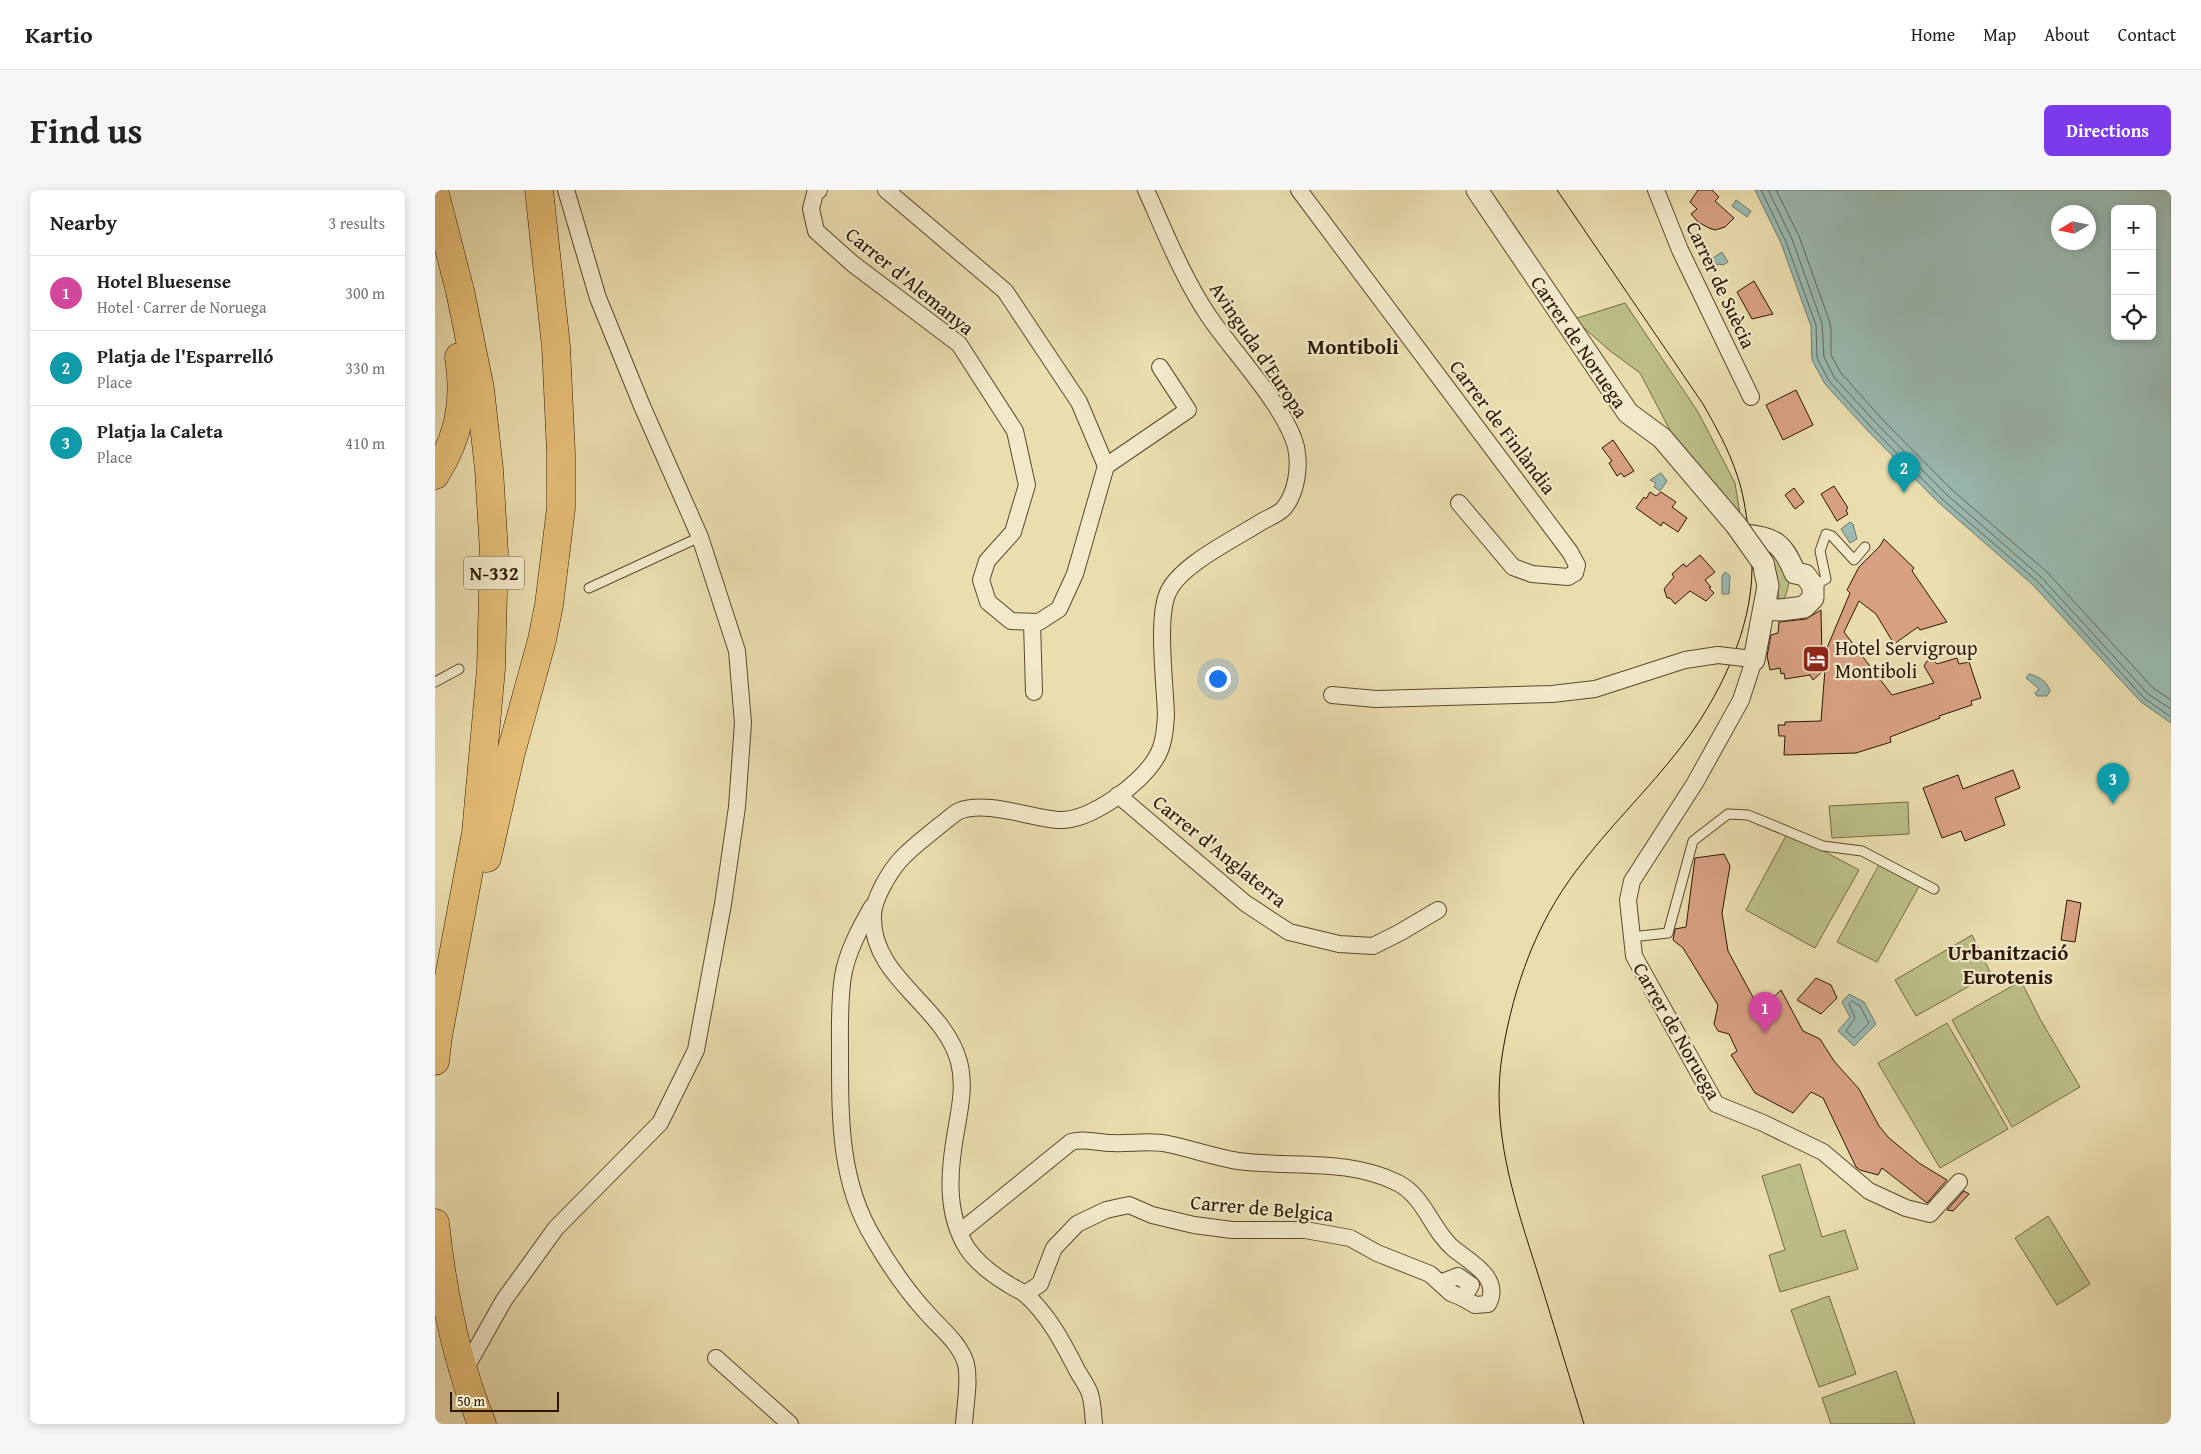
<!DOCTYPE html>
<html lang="en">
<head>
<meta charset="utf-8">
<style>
  :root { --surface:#fff; --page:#f6f6f6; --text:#222; --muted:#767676; --line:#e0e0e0; --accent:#7c3aed }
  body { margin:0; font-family:"Gentium Book Plus",serif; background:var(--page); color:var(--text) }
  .controls { position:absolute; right:15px; top:15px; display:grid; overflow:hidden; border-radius:8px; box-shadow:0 2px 8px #0003 }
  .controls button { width:45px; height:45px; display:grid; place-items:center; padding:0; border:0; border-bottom:1px solid var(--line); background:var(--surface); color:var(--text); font:25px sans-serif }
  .compass { position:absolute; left:1616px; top:15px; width:45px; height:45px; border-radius:50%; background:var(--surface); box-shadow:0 2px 8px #0003; rotate:260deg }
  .scale { position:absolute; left:15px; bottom:12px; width:109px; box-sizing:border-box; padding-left:5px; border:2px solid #2c1601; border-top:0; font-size:14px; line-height:18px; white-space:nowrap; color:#2c1601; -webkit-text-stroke:4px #f1e9ca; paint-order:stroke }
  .you { position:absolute; left:782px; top:488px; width:18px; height:18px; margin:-12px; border:4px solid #fff; border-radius:50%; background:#1a73e8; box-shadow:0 0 0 8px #1a73e833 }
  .badge { display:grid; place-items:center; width:32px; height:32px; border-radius:50%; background:var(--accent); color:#fff; font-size:16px; font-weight:700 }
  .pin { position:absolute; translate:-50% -41px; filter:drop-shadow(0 1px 2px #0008) }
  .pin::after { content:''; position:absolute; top:26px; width:18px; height:15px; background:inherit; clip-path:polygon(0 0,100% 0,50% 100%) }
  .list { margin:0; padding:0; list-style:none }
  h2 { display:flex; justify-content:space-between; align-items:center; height:65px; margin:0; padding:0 20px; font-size:21px }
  h2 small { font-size:16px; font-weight:400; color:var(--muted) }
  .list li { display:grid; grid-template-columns:32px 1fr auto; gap:15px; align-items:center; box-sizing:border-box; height:75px; padding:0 20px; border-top:1px solid var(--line) }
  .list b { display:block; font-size:19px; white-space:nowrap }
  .list p { margin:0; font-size:16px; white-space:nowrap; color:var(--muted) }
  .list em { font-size:16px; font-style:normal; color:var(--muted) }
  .icon { flex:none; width:28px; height:28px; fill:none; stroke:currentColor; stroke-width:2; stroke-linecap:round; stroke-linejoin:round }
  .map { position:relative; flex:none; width:1736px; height:1234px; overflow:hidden; border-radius:8px }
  header { display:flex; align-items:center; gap:30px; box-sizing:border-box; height:70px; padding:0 25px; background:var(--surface); border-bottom:1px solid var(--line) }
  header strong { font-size:24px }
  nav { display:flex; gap:28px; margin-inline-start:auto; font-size:18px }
  .intro { display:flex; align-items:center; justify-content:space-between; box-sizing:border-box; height:120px; padding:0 30px }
  h1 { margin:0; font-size:35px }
  .button { padding:12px 22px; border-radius:8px; background:var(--accent); color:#fff; font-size:18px; font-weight:700 }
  main { display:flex; gap:30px; padding:0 30px }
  aside { flex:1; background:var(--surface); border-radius:8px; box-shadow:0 2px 8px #0003 }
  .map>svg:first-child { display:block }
  .green { fill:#bcbf87; stroke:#746a44 }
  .water { fill:#9abab2; stroke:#6e786b; fill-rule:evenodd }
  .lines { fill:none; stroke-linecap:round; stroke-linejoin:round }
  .shore { stroke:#63685a; stroke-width:1 }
  .building { fill:#d8a083; stroke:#2c1601 }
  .service-casing { stroke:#5c482c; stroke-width:11 }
  .minor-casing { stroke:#5c482c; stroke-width:18 }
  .tertiary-casing { stroke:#5c482c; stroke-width:23 }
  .trunk-casing { stroke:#2c1601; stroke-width:29 }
  .service { stroke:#f1e9ca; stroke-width:9 }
  .minor { stroke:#f1e9ca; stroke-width:16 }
  .tertiary { stroke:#f1e9ca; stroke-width:21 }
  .trunk { stroke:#e5be77; stroke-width:28 }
  .tram { stroke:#2c1601; stroke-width:1 }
  .minor-bridge-casing { stroke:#5c482c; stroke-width:18; stroke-linecap:butt }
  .tertiary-bridge-casing { stroke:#5c482c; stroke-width:23; stroke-linecap:butt }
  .minor-bridge { stroke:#f1e9ca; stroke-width:16 }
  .tertiary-bridge { stroke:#f1e9ca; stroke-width:21 }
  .labels { text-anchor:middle; stroke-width:4.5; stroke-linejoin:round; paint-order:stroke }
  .shield { fill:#f1e9ca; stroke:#67553d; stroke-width:1 }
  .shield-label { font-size:19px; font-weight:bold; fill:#2c1601 }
  .street-label { font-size:20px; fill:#2c1601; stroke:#f1e9ca }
  .poi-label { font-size:20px; fill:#2c1601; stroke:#f1e9ca; text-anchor:start }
  .neighbourhood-label { font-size:21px; font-weight:bold; fill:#2c1601; stroke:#f1e9ca }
</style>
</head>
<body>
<header>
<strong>Kartio</strong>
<nav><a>Home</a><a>Map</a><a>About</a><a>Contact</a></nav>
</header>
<div class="intro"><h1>Find us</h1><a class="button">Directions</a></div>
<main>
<aside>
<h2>Nearby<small>3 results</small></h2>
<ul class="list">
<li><span class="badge" style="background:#d1479c">1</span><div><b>Hotel Bluesense</b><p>Hotel · Carrer de Noruega</p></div><em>300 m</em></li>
<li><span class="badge" style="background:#0f9aa8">2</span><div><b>Platja de l'Esparrelló</b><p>Place</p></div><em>330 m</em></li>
<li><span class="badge" style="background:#0f9aa8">3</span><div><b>Platja la Caleta</b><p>Place</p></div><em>410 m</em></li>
</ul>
</aside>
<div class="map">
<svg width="1736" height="1234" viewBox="0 0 1736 1234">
  <rect width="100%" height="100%" fill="#eaddae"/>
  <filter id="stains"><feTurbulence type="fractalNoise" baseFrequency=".004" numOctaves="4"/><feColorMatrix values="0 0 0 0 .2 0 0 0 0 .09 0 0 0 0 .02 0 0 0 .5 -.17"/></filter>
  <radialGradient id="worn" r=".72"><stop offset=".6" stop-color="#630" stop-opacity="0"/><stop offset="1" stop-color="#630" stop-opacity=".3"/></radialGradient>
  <g class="green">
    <polygon points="1190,113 1263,222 1300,293 1306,330 1238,246 1205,183 1174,160 1139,129"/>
    <path d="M1327,353c21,19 35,30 21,58l-4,2 -2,-21z"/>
    <polygon points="1473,612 1474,644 1397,648 1394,616"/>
    <polygon points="1353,642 1424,680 1380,758 1311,720"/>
    <polygon points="1446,671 1486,693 1442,772 1402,752"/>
    <polygon points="1537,745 1556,784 1481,826 1460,790"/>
    <polygon points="1586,791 1605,829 1645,897 1577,937 1517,830"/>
    <polygon points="1512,833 1573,939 1505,978 1443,873"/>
    <polygon points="1365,974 1387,1047 1410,1040 1423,1079 1345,1102 1334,1065 1350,1060 1327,986"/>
    <polygon points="1613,1026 1655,1094 1622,1115 1580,1048"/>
    <polygon points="1394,1106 1421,1184 1384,1197 1356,1120"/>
    <polygon points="1461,1181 1480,1234 1396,1234 1387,1208"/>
  </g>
  <g class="water">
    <path d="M1320,0h416v533l-30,-21 -108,-117 -95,-83 -70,-71 -43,-47 -13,-24 -1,-34 -30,-83zM1680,19h37v127h-37zM1624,22h30v30h-30z"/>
    <polygon points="1301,10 1316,21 1312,27 1297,16"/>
    <polygon points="1287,62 1293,72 1288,75 1283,74 1279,79 1275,78 1272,72"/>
    <polygon points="1226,283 1232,291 1225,301 1219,297 1221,293 1215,290"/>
    <polygon points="1415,332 1418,334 1422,349 1415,353 1406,339"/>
    <polygon points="1290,382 1295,386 1294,404 1287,404 1287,386"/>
    <path d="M1594,484c9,2 19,8 21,17l-3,5h-10l-2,-3 4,-4 -13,-11z"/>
    <polygon points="1414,804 1429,812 1441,834 1419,856 1403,841 1415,827 1407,812"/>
  </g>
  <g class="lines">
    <g class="shore">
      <polyline points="1326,0 1351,52 1381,135 1382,168 1394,191 1436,237 1507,309 1602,391 1709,508 1736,527"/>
      <polyline points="1333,0 1357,49 1387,133 1389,167 1399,187 1441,233 1511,304 1606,387 1713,504 1736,519"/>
      <polyline points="1341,0 1364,46 1394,130 1396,139 1396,165 1406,183 1446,228 1516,299 1612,382 1718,498 1736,510"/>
      <polygon points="1417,811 1425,816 1434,833 1419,848 1411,841 1420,828 1414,814"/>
    </g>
  </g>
  <g class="building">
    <polygon points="1263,0 1277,0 1284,7 1280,11 1299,28 1290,37 1280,40 1274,38 1263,32 1256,24 1262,19 1255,12"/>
    <polygon points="1319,91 1338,124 1317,129 1302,102"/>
    <polygon points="1361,200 1378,235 1348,250 1331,215"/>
    <polygon points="1178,250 1199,281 1189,287 1186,283 1182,286 1174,273 1177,271 1167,258"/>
    <polygon points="1399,296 1413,318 1411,320 1413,324 1402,331 1386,304"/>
    <polygon points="1359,298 1369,312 1360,319 1350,305"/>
    <polygon points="1215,302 1221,306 1226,302 1241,312 1237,317 1252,328 1243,342 1228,332 1226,336 1201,318 1209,307 1211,309"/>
    <polygon points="1449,349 1479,378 1477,381 1512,432 1485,440 1483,437 1459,454 1441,424 1424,411 1409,442 1457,505 1499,493 1489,476 1492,471 1498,470 1502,474 1522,468 1524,474 1534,472 1546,508 1536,511 1537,515 1504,526 1505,528 1455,547 1456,552 1421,563 1349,565 1350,546 1344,546 1343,535 1350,535 1350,532 1386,531 1390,479 1378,490 1375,485 1350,489 1349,483 1346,484 1345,478 1335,480 1332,466 1336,445 1343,443 1344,432 1371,429 1386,420 1387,470 1415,403 1412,400 1424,377 1445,356"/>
    <polygon points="1265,365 1280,382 1270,390 1276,397 1274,398 1279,403 1271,411 1255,401 1240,414 1235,408 1232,408 1229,399 1239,387 1237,384 1247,375 1249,374 1251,377"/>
    <polygon points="1578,580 1585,598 1560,608 1570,635 1530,651 1526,641 1507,648 1488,598 1523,585 1528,599"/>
    <polygon points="1289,664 1295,676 1287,723 1293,761 1325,820 1346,800 1368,841 1385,849 1399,871 1424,899 1444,936 1453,947 1484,973 1512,990 1492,1013 1447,978 1443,985 1425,980 1421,977 1388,908 1376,902 1358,923 1320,903 1296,865 1302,861 1294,844 1283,841 1279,834 1283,815 1248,758 1238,750 1240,739 1251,737 1260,668"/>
    <polygon points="1632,710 1646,713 1640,752 1626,750"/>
    <polygon points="1381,788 1396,795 1402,808 1386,824 1362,810"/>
    <polygon points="1529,1001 1534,1004 1518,1021 1512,1020"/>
  </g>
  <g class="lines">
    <g class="service-casing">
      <g id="service">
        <polyline points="1378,396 1391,389 1385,361 1391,344 1397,346 1419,370 1430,357"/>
        <polyline points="154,398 265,347"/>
        <polyline points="0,492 24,479"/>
        <polyline points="1196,747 1233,743 1258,651 1293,624 1313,625 1388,656 1427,661 1499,699"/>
      </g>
    </g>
    <g class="minor-casing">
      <g id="minor">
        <polyline points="384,0 380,3 376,19 381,41 418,74 524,154 580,241 592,295 578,342 552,371 546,390 553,412 576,431 604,432 624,419 640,384 671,276 644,212 570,101 451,0"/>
        <polyline points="864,0 1135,362 1142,375 1140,383 1133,387 1097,384 1078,377 1024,313"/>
        <polyline points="1221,0 1245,60 1316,207"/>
        <polyline points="671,276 753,220 725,177"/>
        <polyline points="597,432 599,502"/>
        <polyline points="1309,468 1319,470 1306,510 1260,593 1197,691 1193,710 1199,766 1281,914 1328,933 1388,962 1434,1001 1471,1018 1495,1024 1524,992"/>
        <polyline points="897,505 941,509 1117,504 1160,499 1250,470 1283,465"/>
        <polyline points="683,605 810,713 854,742 904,754 938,756 964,743 1003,720"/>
        <path d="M437,717c-12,21 -25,45 -29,69 -4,25 -3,51 -3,76 0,65 -1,130 34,187 15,26 33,52 53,74 14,16 33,30 39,51 4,18 -1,41 -2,60"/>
        <path d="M525,1042l111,-90c13,-4 27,1 41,1 19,1 37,-3 56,1 24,5 46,13 70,17 54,7 110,-3 160,22 27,14 34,48 56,66 16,13 48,29 34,55l-13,1 -12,-7"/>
        <polyline points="590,1104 605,1094 619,1058 642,1034 671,1020 694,1015 717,1025 759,1035 797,1040 870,1040 915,1048 942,1063 995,1084 1016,1103 1028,1108 1036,1095 1023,1086 1005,1093"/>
        <polyline points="281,1168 355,1234"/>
        <polyline points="29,1181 69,1110 121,1038 225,933 261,860 288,714 302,617 308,533 302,461 265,347 207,216 163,108 131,0"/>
        <path d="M659,1234c-1,-9 -1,-21 -4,-30 -2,-7 -8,-15 -12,-22 -14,-27 -29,-57 -53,-78 -5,-4 -12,-6 -17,-10 -15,-9 -31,-21 -41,-36 -22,-35 -18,-78 -11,-117 4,-23 9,-46 3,-69 -15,-57 -88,-84 -86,-146 0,-17 17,-45 28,-57 11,-12 26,-23 38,-33 6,-4 14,-12 20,-15 27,-11 71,7 99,9 31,2 83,-36 98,-62 8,-13 9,-28 10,-43 -1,-31 -9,-94 1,-120 10,-29 68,-56 94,-73 7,-4 18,-8 23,-14 13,-16 16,-42 12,-61 -10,-40 -64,-96 -88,-132 -26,-39 -43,-83 -62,-125"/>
      </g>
    </g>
    <g class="tertiary-casing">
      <g id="tertiary">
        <polyline points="1042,0 1193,223 1227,248 1301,335"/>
        <path d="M1308,345c32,2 40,9 52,38l10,2 8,11v12l-9,9 -23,3 -16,-1"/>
        <polyline points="1319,470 1333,396 1328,373"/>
      </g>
    </g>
    <g class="trunk-casing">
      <g id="trunk">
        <polyline points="0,4 25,101 45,199 54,279 59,363 56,479 41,643 3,846 0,871"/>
        <path d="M0,285c24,-38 31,-73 24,-118"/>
        <polyline points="52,668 75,566 107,450 114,415 126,318 126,263 121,156 104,0"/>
        <path d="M0,1033c7,66 22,140 47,201"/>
      </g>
    </g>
    <use href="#service" class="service"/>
    <use href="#minor" class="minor"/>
    <use href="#tertiary" class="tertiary"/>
    <use href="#trunk" class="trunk"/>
    <path class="tram" d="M1122,0l146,214c13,23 26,46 34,71 6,17 9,36 11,54 1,13 4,27 4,39 0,63 -34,131 -71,179 -33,43 -73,81 -105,124 -40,53 -62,115 -73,179 -14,78 12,152 35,224 15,50 31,100 46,150"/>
    <g class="minor-bridge-casing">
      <polyline id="minor-bridge" points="1283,465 1309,468"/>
    </g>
    <g class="tertiary-bridge-casing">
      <polyline id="tertiary-bridge" points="1301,335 1328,373"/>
    </g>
    <use href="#minor-bridge" class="minor-bridge"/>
    <use href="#tertiary-bridge" class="tertiary-bridge"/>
  </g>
  <defs>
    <g id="hotel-square" transform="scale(1.4375)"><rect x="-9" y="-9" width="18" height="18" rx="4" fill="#8f2418" stroke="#f1e9ca"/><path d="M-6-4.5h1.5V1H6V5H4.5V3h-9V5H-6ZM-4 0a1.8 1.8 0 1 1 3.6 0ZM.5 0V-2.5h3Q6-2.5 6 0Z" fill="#fff"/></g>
  </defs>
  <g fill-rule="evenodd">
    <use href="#hotel-square" x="1381" y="469"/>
  </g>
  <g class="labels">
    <rect class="shield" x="29" y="366.5" width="60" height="33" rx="4"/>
    <g class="shield-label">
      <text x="59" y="390">N-332</text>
    </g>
    <g class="street-label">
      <text transform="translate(475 91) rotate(39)" y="7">Carrer d'Alemanya</text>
      <text transform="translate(1286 95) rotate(65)" y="7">Carrer de Suècia</text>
      <text transform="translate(1144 152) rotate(56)" y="7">Carrer de Noruega</text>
      <text transform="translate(824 160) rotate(56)" y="7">Avinguda d'Europa</text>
      <text transform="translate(1068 237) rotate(53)" y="7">Carrer de Finlàndia</text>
      <text transform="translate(785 661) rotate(39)" y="7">Carrer d'Anglaterra</text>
      <text transform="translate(1242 841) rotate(60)" y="7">Carrer de Noruega</text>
      <text transform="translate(827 1018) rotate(5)" y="7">Carrer de Belgica</text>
    </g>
    <g class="poi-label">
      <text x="1400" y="465">Hotel Servigroup<tspan x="1400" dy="23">Montiboli</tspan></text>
    </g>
    <g class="neighbourhood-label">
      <text x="918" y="164">Montiboli</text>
      <text x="1573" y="770">Urbanització<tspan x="1573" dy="24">Eurotenis</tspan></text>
    </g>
  </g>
  <rect width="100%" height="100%" filter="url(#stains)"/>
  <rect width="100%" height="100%" fill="url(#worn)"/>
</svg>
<div class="controls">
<button>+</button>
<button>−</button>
<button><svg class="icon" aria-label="locate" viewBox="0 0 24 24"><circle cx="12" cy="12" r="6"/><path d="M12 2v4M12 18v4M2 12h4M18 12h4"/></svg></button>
</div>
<svg class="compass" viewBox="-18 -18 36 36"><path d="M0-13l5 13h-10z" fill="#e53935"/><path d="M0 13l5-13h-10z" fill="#767676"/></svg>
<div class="scale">50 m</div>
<div class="you"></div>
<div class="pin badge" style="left:1330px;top:843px;background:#d1479c">1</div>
<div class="pin badge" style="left:1469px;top:303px;background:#0f9aa8">2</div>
<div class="pin badge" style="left:1678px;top:614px;background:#0f9aa8">3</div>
</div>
</main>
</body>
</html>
